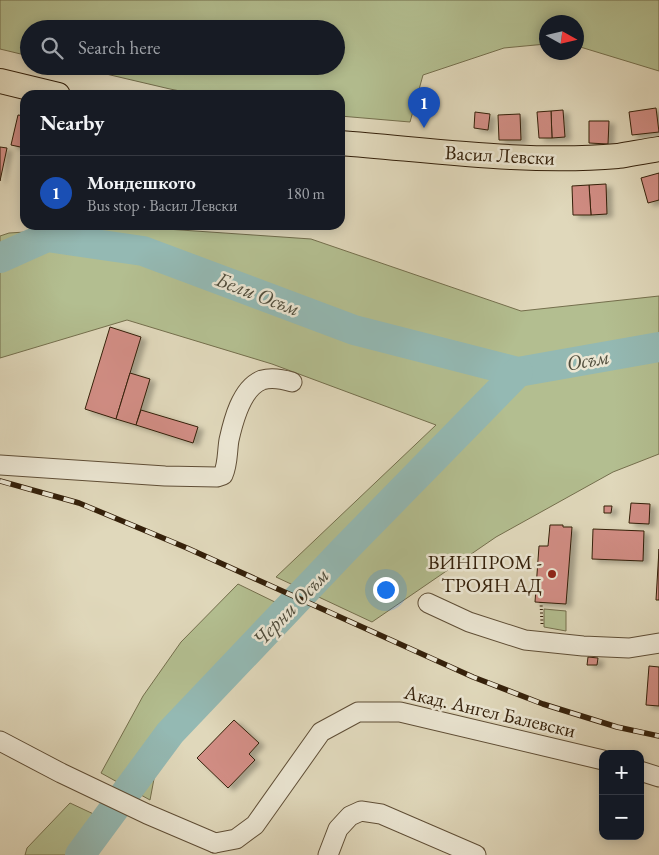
<!DOCTYPE html>
<html lang="en">
<head>
<meta charset="utf-8">
<style>
  :root { --surface:#171b24; --page:#242831; --text:#f1f3f6; --muted:#9ea1a6; --line:#363941; --accent:#1a73e8 }
  body { margin:0; font-family:"EB Garamond",serif; background:var(--page); color:var(--text) }
  .controls { position:absolute; right:15px; bottom:15px; display:grid; overflow:hidden; border-radius:10px; box-shadow:0 2px 12px #0003 }
  .controls button { width:45px; height:45px; display:grid; place-items:center; padding:0; border:0; border-bottom:1px solid var(--line); background:var(--surface); color:var(--text); font:25px sans-serif }
  .compass { position:absolute; left:539px; top:15px; width:45px; height:45px; border-radius:50%; background:var(--surface); box-shadow:0 2px 12px #0003; rotate:98deg }
  .you { position:absolute; left:385px; top:589px; width:18px; height:18px; margin:-12px; border:4px solid #fff; border-radius:50%; background:#1a73e8; box-shadow:0 0 0 8px #1a73e833 }
  .badge { display:grid; place-items:center; width:32px; height:32px; border-radius:50%; background:var(--accent); color:#fff; font-size:16px; font-weight:700 }
  .pin { position:absolute; translate:-50% -41px; filter:drop-shadow(0 1px 2px #0008) }
  .pin::after { content:''; position:absolute; top:26px; width:18px; height:15px; background:inherit; clip-path:polygon(0 0,100% 0,50% 100%) }
  .list { margin:0; padding:0; list-style:none }
  h2 { display:flex; justify-content:space-between; align-items:center; height:65px; margin:0; padding:0 20px; font-size:21px }
  h2 small { font-size:16px; font-weight:400; color:var(--muted) }
  .list li { display:grid; grid-template-columns:32px 1fr auto; gap:15px; align-items:center; box-sizing:border-box; height:75px; padding:0 20px; border-top:1px solid var(--line) }
  .list b { display:block; font-size:19px; white-space:nowrap }
  .list p { margin:0; font-size:16px; white-space:nowrap; color:var(--muted) }
  .list em { font-size:16px; font-style:normal; color:var(--muted) }
  .icon { flex:none; width:28px; height:28px; fill:none; stroke:currentColor; stroke-width:2; stroke-linecap:round; stroke-linejoin:round }
  .map { position:relative; flex:none; width:659px; height:855px; overflow:hidden }
  .search { position:absolute; background:var(--surface); box-shadow:0 2px 12px #0003; left:20px; top:20px; width:325px; height:55px; display:flex; align-items:center; gap:12px; box-sizing:border-box; padding:0 18px; border-radius:28px; color:var(--muted); font-size:19px }
  .panel { position:absolute; background:var(--surface); box-shadow:0 2px 12px #0003; left:20px; top:90px; width:325px; height:140px; border-radius:15px }
  .map>svg:first-child { display:block }
  .green { fill:#b3be90; stroke:#746f4d }
  .lines { fill:none; stroke-linecap:round; stroke-linejoin:round }
  .river { stroke:#94b9b3; stroke-width:30 }
  .building { fill:#d18d84; stroke:#34200a; filter:url(#shadow) }
  .minor-casing { stroke:#5f4e36; stroke-width:21 }
  .major-casing { stroke:#34200a; stroke-width:26 }
  .path { stroke:#34200a; stroke-width:3; stroke-dasharray:1 2.5; stroke-linecap:butt }
  .minor { stroke:#ebe6d3; stroke-width:19 }
  .major { stroke:#e0d8bb; stroke-width:24 }
  .rail-casing { stroke:#34200a; stroke-width:5.5 }
  .rail { stroke:#ebe6d3; stroke-width:4; stroke-dasharray:11; stroke-linecap:butt }
  .poi-dot { fill:#8f2418; stroke:#ebe6d3; stroke-width:2 }
  .labels { text-anchor:middle; stroke-width:5; stroke-linejoin:round; paint-order:stroke }
  .street-label { font-size:20px; fill:#34200a; stroke:#ebe6d3 }
  .poi-label { font-size:20px; fill:#34200a; stroke:#ebe6d3; text-anchor:end }
  .water-label { font-size:21px; font-style:italic; fill:#514e3d; stroke:#ebe6d3 }
</style>
</head>
<body>
<div class="map">
<svg width="659" height="855" viewBox="0 0 659 855">
  <defs>
    <filter id="shadow"><feDropShadow dx="5.5" dy="3" stdDeviation="2.5" flood-color="#0004"/></filter>
  </defs>
  <rect width="100%" height="100%" fill="#e0d8bb"/>
  <filter id="stains"><feTurbulence type="fractalNoise" baseFrequency=".004" numOctaves="4"/><feColorMatrix values="0 0 0 0 .2 0 0 0 0 .09 0 0 0 0 .02 0 0 0 .5 -.17"/></filter>
  <radialGradient id="worn" r=".72"><stop offset=".6" stop-color="#630" stop-opacity="0"/><stop offset="1" stop-color="#630" stop-opacity=".3"/></radialGradient>
  <g class="green">
    <polygon points="0,0 659,0 659,71 577,46 576,22 546,22 546,44 504,48 423,75 410,122 340,116 340,95 200,95 170,89 72,66 336,66 336,29 29,29 29,56 0,49"/>
    <polygon points="123,226 311,239 521,311 659,296 659,454 613,472 496,537 372,622 276,577 436,425 272,364 127,320 0,358 0,236 9,233"/>
    <polygon points="238,584 281,605 216,665 157,763 150,800 101,773 143,696 181,642"/>
    <polygon points="544,609 566,611 566,631 544,627"/>
    <polygon points="70,803 115,824 95,855 25,855 27,848"/>
  </g>
  <g class="lines">
    <g class="river">
      <polyline points="0,258 47,237 143,251 354,330 518,372 659,347"/>
      <polyline points="80,855 170,733 343,551 518,372"/>
    </g>
  </g>
  <g class="building">
    <polygon points="656,108 659,132 632,135 629,112"/>
    <polygon points="563,110 565,137 552,138 551,111"/>
    <polygon points="551,111 552,138 539,138 537,112"/>
    <polygon points="475,112 490,114 488,130 474,128"/>
    <polygon points="520,114 521,140 499,140 498,115"/>
    <polygon points="18,115 25,116 25,148 11,145"/>
    <polygon points="589,121 609,121 608,144 589,143"/>
    <polygon points="0,147 7,148 0,181"/>
    <polygon points="659,173 659,200 648,203 641,178"/>
    <polygon points="606,184 607,214 591,215 589,185"/>
    <polygon points="589,185 591,215 573,215 572,186"/>
    <polygon points="110,327 141,337 116,419 85,409"/>
    <polygon points="130,373 150,379 136,425 116,419"/>
    <polygon points="141,410 198,427 193,443 136,425"/>
    <polygon points="631,503 650,504 649,524 629,523"/>
    <polygon points="604,506 612,506 611,513 604,513"/>
    <polygon points="550,525 563,525 563,527 572,527 566,604 535,602 539,546 548,546"/>
    <polygon points="593,529 644,531 643,561 592,559"/>
    <polygon points="659,549 659,600 656,600"/>
    <polygon points="588,657 598,658 597,665 587,665"/>
    <polygon points="649,666 659,667 659,706 646,705"/>
    <polygon points="234,720 259,743 249,754 255,760 228,788 197,758"/>
  </g>
  <g class="lines">
    <g class="minor-casing">
      <g id="minor">
        <path d="M0,465l165,11 52,1 6,-2c5,-11 4,-23 6,-35 4,-18 12,-52 33,-60 10,-3 20,-1 30,2"/>
        <polyline points="428,603 469,622 525,640 583,646 629,648 659,643"/>
        <polyline points="0,741 61,773 147,814 215,843"/>
        <polyline points="640,771 659,777"/>
        <polyline points="215,843 236,839 255,825 321,732 358,712 400,712 603,760"/>
        <polyline points="328,855 338,829 350,816 361,811 381,814 476,855"/>
      </g>
    </g>
    <g class="major-casing">
      <g id="major">
        <polyline points="0,81 58,95"/>
        <path d="M340,143c91,7 187,21 278,13 13,-2 27,-5 41,-7"/>
      </g>
    </g>
    <polyline class="path" points="541,602 542,624"/>
    <use href="#minor" class="minor"/>
    <use href="#major" class="major"/>
    <g class="rail-casing">
      <polyline id="rail" points="0,481 79,503 187,548 473,677 543,704 617,727 659,736"/>
    </g>
    <use href="#rail" class="rail"/>
  </g>
  <circle class="poi-dot" cx="552" cy="574" r="5"/>
  <g class="labels">
    <g class="street-label">
      <text transform="translate(500 155) rotate(3)" y="7">Васил Левски</text>
      <text transform="translate(490 711) rotate(13)" y="7">Акад. Ангел Балевски</text>
    </g>
    <g class="poi-label">
      <text x="542" y="569">ВИНПРОМ -<tspan x="542" dy="23">ТРОЯН АД</tspan></text>
    </g>
    <g class="water-label">
      <text transform="translate(258 294) rotate(21)" y="7">Бели Осъм</text>
      <text transform="translate(588 360) rotate(-10)" y="7">Осъм</text>
      <text transform="translate(291 607) rotate(-46)" y="7">Черни Осъм</text>
    </g>
  </g>
  <rect width="100%" height="100%" filter="url(#stains)"/>
  <rect width="100%" height="100%" fill="url(#worn)"/>
</svg>
<div class="controls">
<button>+</button>
<button>−</button>
</div>
<svg class="compass" viewBox="-18 -18 36 36"><path d="M0-13l5 13h-10z" fill="#e53935"/><path d="M0 13l5-13h-10z" fill="#9ea1a6"/></svg>
<div class="you"></div>
<div class="pin badge" style="left:424px;top:128px;background:#1a4fb4">1</div>
<div class="search"><svg class="icon" aria-label="search" viewBox="0 0 24 24"><circle cx="10" cy="10" r="6"/><path d="M15 15l6 6"/></svg>Search here</div>
<section class="panel">
<h2>Nearby<small></small></h2>
<ul class="list">
<li><span class="badge" style="background:#1a4fb4">1</span><div><b>Мондешкото</b><p>Bus stop · Васил Левски</p></div><em>180 m</em></li>
</ul>
</section>
</div>
</body>
</html>
